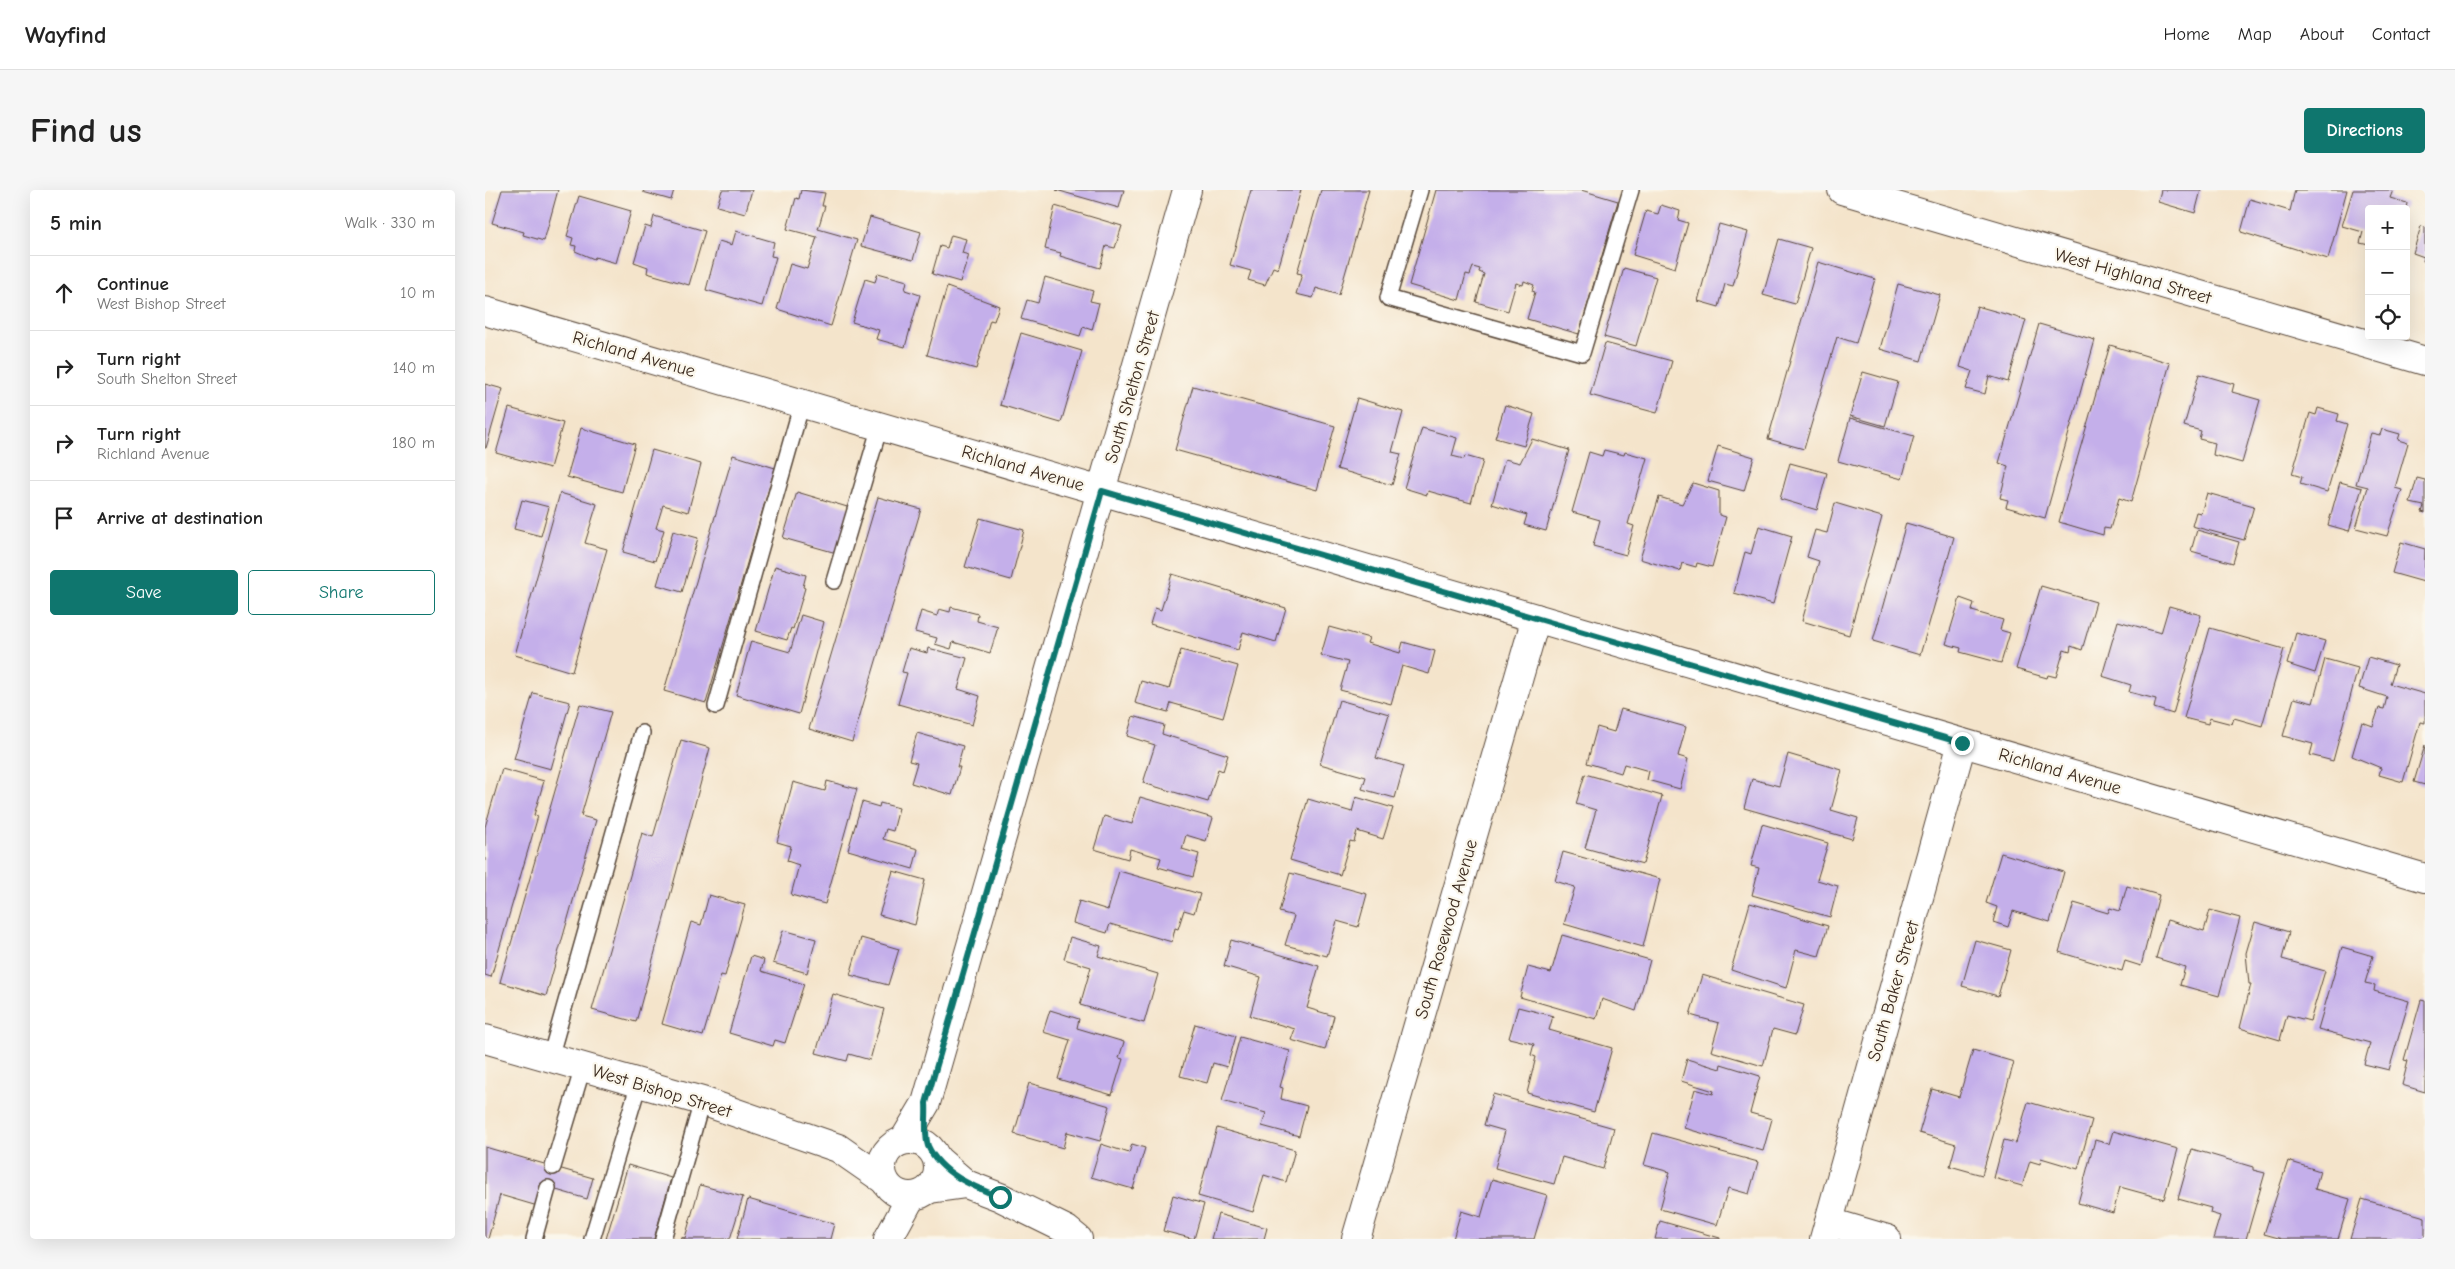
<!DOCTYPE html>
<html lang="en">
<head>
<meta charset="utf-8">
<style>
  :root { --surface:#fff; --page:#f6f6f6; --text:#222; --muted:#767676; --line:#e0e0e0; --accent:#0f766e }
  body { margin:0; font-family:"Comic Neue",sans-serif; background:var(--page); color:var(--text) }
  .controls { position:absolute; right:15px; top:15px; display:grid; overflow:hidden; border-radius:5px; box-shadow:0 5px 20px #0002 }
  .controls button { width:45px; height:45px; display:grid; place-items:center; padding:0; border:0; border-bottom:1px solid var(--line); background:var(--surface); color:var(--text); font:25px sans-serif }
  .stop { position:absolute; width:15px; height:15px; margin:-11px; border:4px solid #0f766e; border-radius:50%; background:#fff }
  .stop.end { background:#0f766e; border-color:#fff; box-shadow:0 1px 5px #0008 }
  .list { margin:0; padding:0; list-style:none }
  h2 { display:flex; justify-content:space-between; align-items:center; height:65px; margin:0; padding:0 20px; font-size:21px }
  h2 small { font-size:16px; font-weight:400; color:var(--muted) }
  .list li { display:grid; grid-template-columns:32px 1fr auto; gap:15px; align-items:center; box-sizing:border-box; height:75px; padding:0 20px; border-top:1px solid var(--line) }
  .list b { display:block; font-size:19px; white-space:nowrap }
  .list p { margin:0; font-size:16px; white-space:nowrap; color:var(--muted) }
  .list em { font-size:16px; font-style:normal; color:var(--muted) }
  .actions { display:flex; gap:10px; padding:15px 20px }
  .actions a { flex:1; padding:11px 0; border:1px solid var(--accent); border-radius:5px; text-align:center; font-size:18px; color:var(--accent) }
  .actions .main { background:var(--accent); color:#fff }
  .icon { flex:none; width:28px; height:28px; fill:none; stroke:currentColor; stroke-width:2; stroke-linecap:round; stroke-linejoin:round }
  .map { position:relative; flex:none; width:1940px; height:1049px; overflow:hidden; border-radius:5px }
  header { display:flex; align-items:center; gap:30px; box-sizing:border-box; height:70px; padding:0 25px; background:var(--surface); border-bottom:1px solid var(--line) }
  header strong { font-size:24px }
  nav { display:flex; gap:28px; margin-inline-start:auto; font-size:18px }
  .intro { display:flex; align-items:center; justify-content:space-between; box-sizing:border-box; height:120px; padding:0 30px }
  h1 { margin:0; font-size:35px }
  .button { padding:12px 22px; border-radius:5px; background:var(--accent); color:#fff; font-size:18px; font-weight:700 }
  main { display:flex; gap:30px; padding:0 30px }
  aside { flex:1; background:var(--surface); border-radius:5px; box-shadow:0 5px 20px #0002 }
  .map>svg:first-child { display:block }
  .building { fill:#c4afea }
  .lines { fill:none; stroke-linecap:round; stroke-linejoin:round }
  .service-casing { stroke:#574638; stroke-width:18 }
  .minor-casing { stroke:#574638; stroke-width:30 }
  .tertiary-casing { stroke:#574638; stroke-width:30 }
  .service { stroke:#fff; stroke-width:15 }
  .minor { stroke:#fff; stroke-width:28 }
  .tertiary { stroke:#fff; stroke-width:28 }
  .route { stroke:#0f766e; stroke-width:6 }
  .labels { text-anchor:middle; stroke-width:4.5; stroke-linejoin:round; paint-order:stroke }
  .street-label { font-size:18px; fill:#3b2a1e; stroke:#fbf7ec }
</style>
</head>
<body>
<header>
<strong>Wayfind</strong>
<nav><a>Home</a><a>Map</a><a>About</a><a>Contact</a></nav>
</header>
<div class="intro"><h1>Find us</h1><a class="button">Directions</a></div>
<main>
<aside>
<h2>5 min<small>Walk · 330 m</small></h2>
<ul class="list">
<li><svg class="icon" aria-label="ahead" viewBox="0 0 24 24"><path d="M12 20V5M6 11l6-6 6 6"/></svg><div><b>Continue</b><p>West Bishop Street</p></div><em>10 m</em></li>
<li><svg class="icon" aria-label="right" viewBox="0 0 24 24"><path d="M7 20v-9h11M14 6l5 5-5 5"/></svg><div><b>Turn right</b><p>South Shelton Street</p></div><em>140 m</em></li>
<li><svg class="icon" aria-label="right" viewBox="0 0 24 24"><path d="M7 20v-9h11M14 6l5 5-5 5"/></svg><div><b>Turn right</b><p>Richland Avenue</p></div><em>180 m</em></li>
<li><svg class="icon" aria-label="arrive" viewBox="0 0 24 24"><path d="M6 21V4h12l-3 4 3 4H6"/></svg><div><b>Arrive at destination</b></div></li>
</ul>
<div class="actions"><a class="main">Save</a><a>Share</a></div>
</aside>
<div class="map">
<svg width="1940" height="1049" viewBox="0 0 1940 1049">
  <rect width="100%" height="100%" fill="#fbf7ec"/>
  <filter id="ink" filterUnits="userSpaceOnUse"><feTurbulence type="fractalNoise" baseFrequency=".02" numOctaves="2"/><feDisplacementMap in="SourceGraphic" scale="10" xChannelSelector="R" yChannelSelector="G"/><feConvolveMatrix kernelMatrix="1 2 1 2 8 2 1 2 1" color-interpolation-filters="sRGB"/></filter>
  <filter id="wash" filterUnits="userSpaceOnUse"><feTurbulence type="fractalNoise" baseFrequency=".0096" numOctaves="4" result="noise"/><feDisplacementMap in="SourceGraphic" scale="20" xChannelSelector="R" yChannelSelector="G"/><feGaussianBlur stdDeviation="1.12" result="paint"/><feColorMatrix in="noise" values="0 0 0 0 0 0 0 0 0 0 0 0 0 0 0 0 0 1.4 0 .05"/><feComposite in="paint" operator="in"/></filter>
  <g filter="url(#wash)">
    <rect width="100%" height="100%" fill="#f4e4cb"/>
    <g id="blocks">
      <g class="building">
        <polygon points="17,0 73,0 59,51 38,45 39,42 7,33"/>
        <polygon points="159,0 189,0 186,10 158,2"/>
        <polygon points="237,0 267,0 260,24 232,16"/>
        <polygon points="316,0 340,3 337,16 340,16 333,39 372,50 346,136 292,119 305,74 322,79 332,47 302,39 311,8 314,9"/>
        <polygon points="571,0 639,0 634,18"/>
        <polygon points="766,0 816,0 793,79 788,77 780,95 763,90 766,81 745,75"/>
        <polygon points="836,0 884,0 854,105 831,98 828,108 811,104 817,84 812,83"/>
        <polygon points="951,0 1096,0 1133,11 1094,144 1042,129 1050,102 1047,101 1049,95 1039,91 1038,95 1031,93 1023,121 991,112 999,84 994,82 995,79 988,77 985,85 981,84 974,110 924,95"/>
        <polygon points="1676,0 1716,0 1710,23 1673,12"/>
        <polygon points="1810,0 1862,0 1843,69 1756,42 1765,9 1805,21"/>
        <polygon points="1868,0 1908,0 1905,8 1922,13 1921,19 1884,19 1884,55 1875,53 1878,42 1857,36"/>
        <polygon points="94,6 146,21 131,73 110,67 109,69 90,61 91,56 86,55 88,48 82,46"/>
        <polygon points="1176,15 1195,21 1193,30 1203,33 1190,78 1148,65 1161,21 1173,24"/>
        <polygon points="570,16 637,36 630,58 621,56 615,78 575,66 576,63 560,59"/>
        <polygon points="169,26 220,41 204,95 162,83 163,77 149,72 160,36 166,38"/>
        <polygon points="385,27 436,42 428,70 376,56"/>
        <polygon points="1234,34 1263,42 1248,96 1240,94 1234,117 1213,111"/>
        <polygon points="1936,36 1940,37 1940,72 1938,71 1939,67 1928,63"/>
        <polygon points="251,41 289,52 286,66 291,67 277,116 221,100 234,51 247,55"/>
        <polygon points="466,45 481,49 477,63 484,65 475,92 447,84 455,56 462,58"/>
        <polygon points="1294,49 1326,58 1310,114 1278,105"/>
        <polygon points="1333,72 1390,89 1371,153 1352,147 1319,259 1283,249"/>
        <polygon points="1139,78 1171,87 1151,156 1119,147"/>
        <polygon points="393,83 422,91 420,100 435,105 420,157 391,149 394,140 367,132 380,89 390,92"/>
        <polygon points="560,87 608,101 605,111 614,113 607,140 598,137 595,146 536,129 542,110 553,113"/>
        <polygon points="1413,94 1455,105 1436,171 1395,159"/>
        <polygon points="462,97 514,116 509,131 505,130 491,179 442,165"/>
        <polygon points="1492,116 1541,130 1523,192 1504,186 1500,204 1481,199 1487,181 1475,177"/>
        <polygon points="1554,134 1610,150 1560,328 1521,317 1523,310 1515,308 1523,276 1514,273"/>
        <polygon points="536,143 597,161 576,233 515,215"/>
        <polygon points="1120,153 1187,171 1172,223 1105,205"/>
        <polygon points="1625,155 1685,173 1646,312 1634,308 1625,339 1619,338 1618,345 1574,332"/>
        <polygon points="1378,182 1413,192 1400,236 1365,226"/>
        <polygon points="1714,184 1749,194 1747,202 1775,210 1757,273 1728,265 1730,253 1714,249 1716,241 1699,236"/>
        <polygon points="0,194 18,199 1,258 0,258"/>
        <polygon points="708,196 850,236 832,300 690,260"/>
        <polygon points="872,208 918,222 907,262 916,264 907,295 852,279"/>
        <polygon points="1020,215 1049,224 1039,256 1010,248"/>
        <polygon points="24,218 78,233 65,278 11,263"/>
        <polygon points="1833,218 1854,224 1852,231 1862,234 1842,302 1815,294 1817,287 1807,284 1825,223 1831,225"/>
        <polygon points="1365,228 1429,246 1417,289 1353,271"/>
        <polygon points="96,238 150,254 137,302 82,287"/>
        <polygon points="937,238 972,248 967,266 979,269 980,266 998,271 986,313 943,301 942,305 919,298"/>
        <polygon points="1897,239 1915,244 1913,250 1923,253 1910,298 1917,300 1902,346 1871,338 1883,297 1871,294 1886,243 1895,245"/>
        <polygon points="1047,249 1084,260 1061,341 1039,335 1042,325 1007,314 1020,269 1035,273"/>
        <polygon points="1233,256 1269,267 1259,301 1223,291"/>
        <polygon points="167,260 216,274 203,322 178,315 171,338 179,340 170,371 138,362"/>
        <polygon points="1119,260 1139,265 1140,262 1162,268 1143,334 1149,336 1141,365 1108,356 1115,330 1087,322 1104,262 1117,266"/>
        <polygon points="248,265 290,278 221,513 179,501"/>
        <polygon points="1305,273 1342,283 1332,320 1295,309"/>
        <polygon points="1932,288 1940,290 1940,323 1937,322 1939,316 1925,313"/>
        <polygon points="1855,292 1877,298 1864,341 1843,335"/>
        <polygon points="1208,293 1234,301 1234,325 1241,327 1227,377 1212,373 1211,377 1197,373 1195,381 1155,369 1174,307 1197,314"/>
        <polygon points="312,302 369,319 355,364 298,348"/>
        <polygon points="75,303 112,314 100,353 122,359 87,482 30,465"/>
        <polygon points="1722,303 1769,316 1759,350 1707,336 1711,322 1716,323"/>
        <polygon points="393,307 436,319 367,552 324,539"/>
        <polygon points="37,310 64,317 56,346 29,339"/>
        <polygon points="1350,313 1397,327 1364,445 1317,431 1334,371 1322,367 1330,340 1342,343"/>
        <polygon points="495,328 539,340 526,390 480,377"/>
        <polygon points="1421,333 1469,347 1435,465 1388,451"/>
        <polygon points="1274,336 1307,346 1288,414 1249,403 1260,362 1266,364"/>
        <polygon points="1712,340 1754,352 1748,373 1706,361"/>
        <polygon points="188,341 213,348 197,402 172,395"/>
        <polygon points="1916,352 1940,359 1939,392 1907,383"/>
        <polygon points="290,376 321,385 318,397 320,398 308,439 306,438 302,450 271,441"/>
        <polygon points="687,384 801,418 791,452 758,442 753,460 665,434 670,418 676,420"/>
        <polygon points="1556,396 1611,412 1597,460 1586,456 1585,462 1579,460 1571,487 1563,485 1562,488 1531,479"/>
        <polygon points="1475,408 1489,413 1487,421 1518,430 1515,440 1525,443 1516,473 1475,462 1476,458 1461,454"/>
        <polygon points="1684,416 1716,425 1688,524 1669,518 1671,509 1644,502 1646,495 1617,486 1633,431 1676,443"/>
        <polygon points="466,417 493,424 492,431 513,437 505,463 468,452 466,459 450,454 452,448 430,442 436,421 452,426 454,419 465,422"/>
        <polygon points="316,425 339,432 314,524 251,505 266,451 305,462"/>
        <polygon points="844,437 884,448 882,453 915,463 918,452 950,461 944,484 917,476 906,514 855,500 863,472 836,465"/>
        <polygon points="1725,438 1799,459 1777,536 1749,528 1747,534 1724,528 1723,534 1699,528"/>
        <polygon points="1811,443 1840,451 1830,483 1802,474"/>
        <polygon points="424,458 442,463 443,458 482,468 473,499 495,506 487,535 413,514 422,483 417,482"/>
        <polygon points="696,460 753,476 738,528 686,513 683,522 650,513 656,491 684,499"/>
        <polygon points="1883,467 1911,475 1905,494 1940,504 1940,533 1935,532 1918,592 1894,585 1896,578 1867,566 1877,532 1888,536 1894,518 1899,519 1902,507 1874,498"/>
        <polygon points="1840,469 1873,478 1848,571 1825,565 1828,554 1798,546 1809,508 1828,513"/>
        <polygon points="48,503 85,512 66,579 29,569"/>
        <polygon points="854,510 904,524 891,568 919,576 910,608 877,599 881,587 835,574"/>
        <polygon points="95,514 126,522 96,626 111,630 61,806 15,792"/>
        <polygon points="1136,519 1201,537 1193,566 1203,569 1195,599 1162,590 1164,581 1139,574 1136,583 1102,573 1112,537 1129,542"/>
        <polygon points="648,526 679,535 677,544 743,565 738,581 733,579 723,612 658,593 670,555 642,546"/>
        <polygon points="432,543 478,556 472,577 475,577 467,605 426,593 432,573 424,571"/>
        <polygon points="196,550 225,558 151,832 107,820 157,643 168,647"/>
        <polygon points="1940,555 1940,595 1929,592"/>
        <polygon points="1303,564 1357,580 1346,620 1373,628 1367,649 1259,618 1267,589 1294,596"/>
        <polygon points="17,579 59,591 49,625 53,626 6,787 0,785 0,637"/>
        <polygon points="1100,584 1177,606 1158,674 1100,658 1111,620 1091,614"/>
        <polygon points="342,591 372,599 340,714 306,705 314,675 302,671 306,656 292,652 308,592 340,601"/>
        <polygon points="655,607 728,628 721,651 701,645 697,659 714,664 708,687 673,677 676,668 645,659 643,669 609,659 619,626 647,634"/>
        <polygon points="871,607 908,618 898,649 872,641 869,652 865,651 855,685 805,670 823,609 867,622"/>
        <polygon points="377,612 394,617 395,613 414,618 408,641 401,639 398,649 433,659 428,679 363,660"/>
        <polygon points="1277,634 1343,653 1332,690 1353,696 1345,727 1267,705 1274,678 1266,676"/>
        <polygon points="1078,662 1175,689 1158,757 1079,734 1090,697 1070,691"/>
        <polygon points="1516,663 1579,682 1565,732 1528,721 1523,737 1508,732 1512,717 1501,713"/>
        <polygon points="408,681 440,690 430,735 394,725"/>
        <polygon points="634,681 715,704 709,723 699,720 693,739 690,738 687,752 625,734 622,743 588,733 594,711 623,720"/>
        <polygon points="805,683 882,704 873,737 852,731 842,766 800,755 809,726 794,722"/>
        <polygon points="1642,696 1674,705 1656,776 1640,771 1637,781 1574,762 1589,713 1623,723 1625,718 1635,721"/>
        <polygon points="224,705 260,715 240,786 236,785 218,846 177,834 206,732 216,735"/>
        <polygon points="1265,713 1343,736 1334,766 1311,760 1301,798 1246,780"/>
        <polygon points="1725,720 1755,728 1734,806 1695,795 1700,777 1671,768 1682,730 1719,741"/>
        <polygon points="1770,732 1804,742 1797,769 1840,781 1825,831 1802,825 1795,850 1755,838 1766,794 1764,794 1761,763"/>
        <polygon points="298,740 331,749 322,783 288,773"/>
        <polygon points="1077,745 1165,770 1151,821 1117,809 1111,829 1035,807 1043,777 1066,783"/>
        <polygon points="585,747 616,756 613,766 673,784 659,833 595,815 606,777 579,769"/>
        <polygon points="376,748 414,759 403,795 365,785"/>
        <polygon points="746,750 834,776 822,818 849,826 840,860 806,850 810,839 765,826 776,787 739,776"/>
        <polygon points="1490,750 1526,760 1513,806 1477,796"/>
        <polygon points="1857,757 1888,766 1880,793 1890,795 1889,801 1924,811 1904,880 1879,874 1885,853 1833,839"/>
        <polygon points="266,766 279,770 276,781 319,794 300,853 290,850 288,856 244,843"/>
        <polygon points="1217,785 1319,815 1310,845 1288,839 1278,876 1226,861 1234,833 1205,825"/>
        <polygon points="348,804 399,819 385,870 364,864 362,871 331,863"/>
        <polygon points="1936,810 1940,811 1940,902 1917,895 1923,871 1919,870"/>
        <polygon points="1033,817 1068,826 1064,840 1127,858 1109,922 1042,903 1051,867 1046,865 1049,854 1024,848"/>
        <polygon points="565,820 594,829 592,838 639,852 634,868 638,869 627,905 573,889 585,850 558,842"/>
        <polygon points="710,834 751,846 742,877 728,873 722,893 695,886"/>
        <polygon points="755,847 805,861 795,897 798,898 796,909 822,916 814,946 777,936 781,923 737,911"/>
        <polygon points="1488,860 1529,872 1497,985 1465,976 1471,954 1434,943 1447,899 1474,907"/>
        <polygon points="1202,869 1235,879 1236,874 1275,886 1265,923 1287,929 1278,961 1199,938 1210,899 1228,904 1229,901 1196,891"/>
        <polygon points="544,893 625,916 615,951 582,942 578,958 529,944"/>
        <polygon points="1008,904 1129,938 1118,979 1077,967 1069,994 1010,978 1020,941 999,935"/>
        <polygon points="1543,912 1607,930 1593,979 1556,968 1555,974 1545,971 1537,996 1509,988 1519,950 1531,953"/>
        <polygon points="732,938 810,960 801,992 779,985 768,1022 713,1006"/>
        <polygon points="1628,941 1693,959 1679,1009 1635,997 1628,1023 1593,1013 1610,950 1624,954"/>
        <polygon points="1168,943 1273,972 1264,1004 1243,998 1232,1035 1175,1019 1185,982 1159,975"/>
        <polygon points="616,954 644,963 647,954 660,958 648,999 606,987"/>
        <polygon points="0,957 108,988 102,1009 61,997 56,1017 15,1005 3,1049 0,1049"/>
        <polygon points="1707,959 1768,977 1768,980 1780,983 1761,1049 1728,1049 1735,1026 1725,1023 1726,1018 1693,1009"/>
        <polygon points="1803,971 1835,981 1830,999 1865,1009 1853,1049 1797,1049 1779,1044"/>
        <polygon points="143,975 186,988 169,1049 121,1049"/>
        <polygon points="1007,989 1062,1005 1049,1049 968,1049 976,1021 996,1027"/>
        <polygon points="215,995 258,1007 245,1049 196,1049 196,1047 200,1048"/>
        <polygon points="688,1005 719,1014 709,1049 678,1041"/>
        <polygon points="263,1009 349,1034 345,1049 252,1049"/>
        <polygon points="1877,1009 1940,1027 1940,1049 1865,1049"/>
        <polygon points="733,1024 782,1038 779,1049 726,1049"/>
        <polygon points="1175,1031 1235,1048 1235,1049 1170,1049"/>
      </g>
    </g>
  </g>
  <g filter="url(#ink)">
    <use href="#blocks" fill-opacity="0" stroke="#574638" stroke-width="1"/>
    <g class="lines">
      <g class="service-casing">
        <g id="service">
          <polyline points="935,0 903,108 1097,163 1146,0"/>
          <polyline points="349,391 395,236"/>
          <polyline points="231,516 317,213"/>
          <polyline points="65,868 157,543"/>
          <polyline points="68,977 98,877"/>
          <polyline points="49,1049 63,998"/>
          <polyline points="107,1049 154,893"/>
          <polyline points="178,1049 217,911"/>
        </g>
      </g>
      <g class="minor-casing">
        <g id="minor">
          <polyline points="1357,0 1940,171"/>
          <polyline points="0,121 1940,688"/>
          <polyline points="0,849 217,911 353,958 399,990"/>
          <polyline points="419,950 441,913 702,0"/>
          <circle cx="425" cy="978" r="28"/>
          <polyline points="1344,1032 1402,1049"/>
          <polyline points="403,1049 426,1007"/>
          <polyline points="871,1049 1051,428"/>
          <polyline points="1339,1049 1477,553"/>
        </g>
      </g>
      <g class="tertiary-casing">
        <g id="tertiary">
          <polyline points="453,970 481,994 515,1007 582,1040 593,1049"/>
          <polyline points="445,999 481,994"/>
        </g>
      </g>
      <use href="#service" class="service"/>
      <use href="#minor" class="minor"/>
      <use href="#tertiary" class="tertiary"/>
    </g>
  </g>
  <g class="lines" filter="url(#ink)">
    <path class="route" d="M515,1007c-26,-10 -59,-23 -72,-51 -4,-11 -1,-31 -2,-43l176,-612 860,252"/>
  </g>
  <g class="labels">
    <g class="street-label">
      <text transform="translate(1648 86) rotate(16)" y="6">West Highland Street</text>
      <text transform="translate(149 164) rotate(16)" y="6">Richland Avenue</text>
      <text transform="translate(647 197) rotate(-74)" y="6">South Shelton Street</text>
      <text transform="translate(538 278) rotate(16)" y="6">Richland Avenue</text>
      <text transform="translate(1575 581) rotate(16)" y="6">Richland Avenue</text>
      <text transform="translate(961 739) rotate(-74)" y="6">South Rosewood Avenue</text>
      <text transform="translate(1408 801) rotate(-74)" y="6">South Baker Street</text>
      <text transform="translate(177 901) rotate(17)" y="6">West Bishop Street</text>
    </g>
  </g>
</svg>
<div class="controls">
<button>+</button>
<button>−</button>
<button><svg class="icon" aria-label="locate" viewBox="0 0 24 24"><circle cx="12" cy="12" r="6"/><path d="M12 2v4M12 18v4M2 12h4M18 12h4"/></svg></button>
</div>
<div class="stop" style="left:515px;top:1007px"></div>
<div class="stop end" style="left:1477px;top:553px"></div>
</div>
</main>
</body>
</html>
